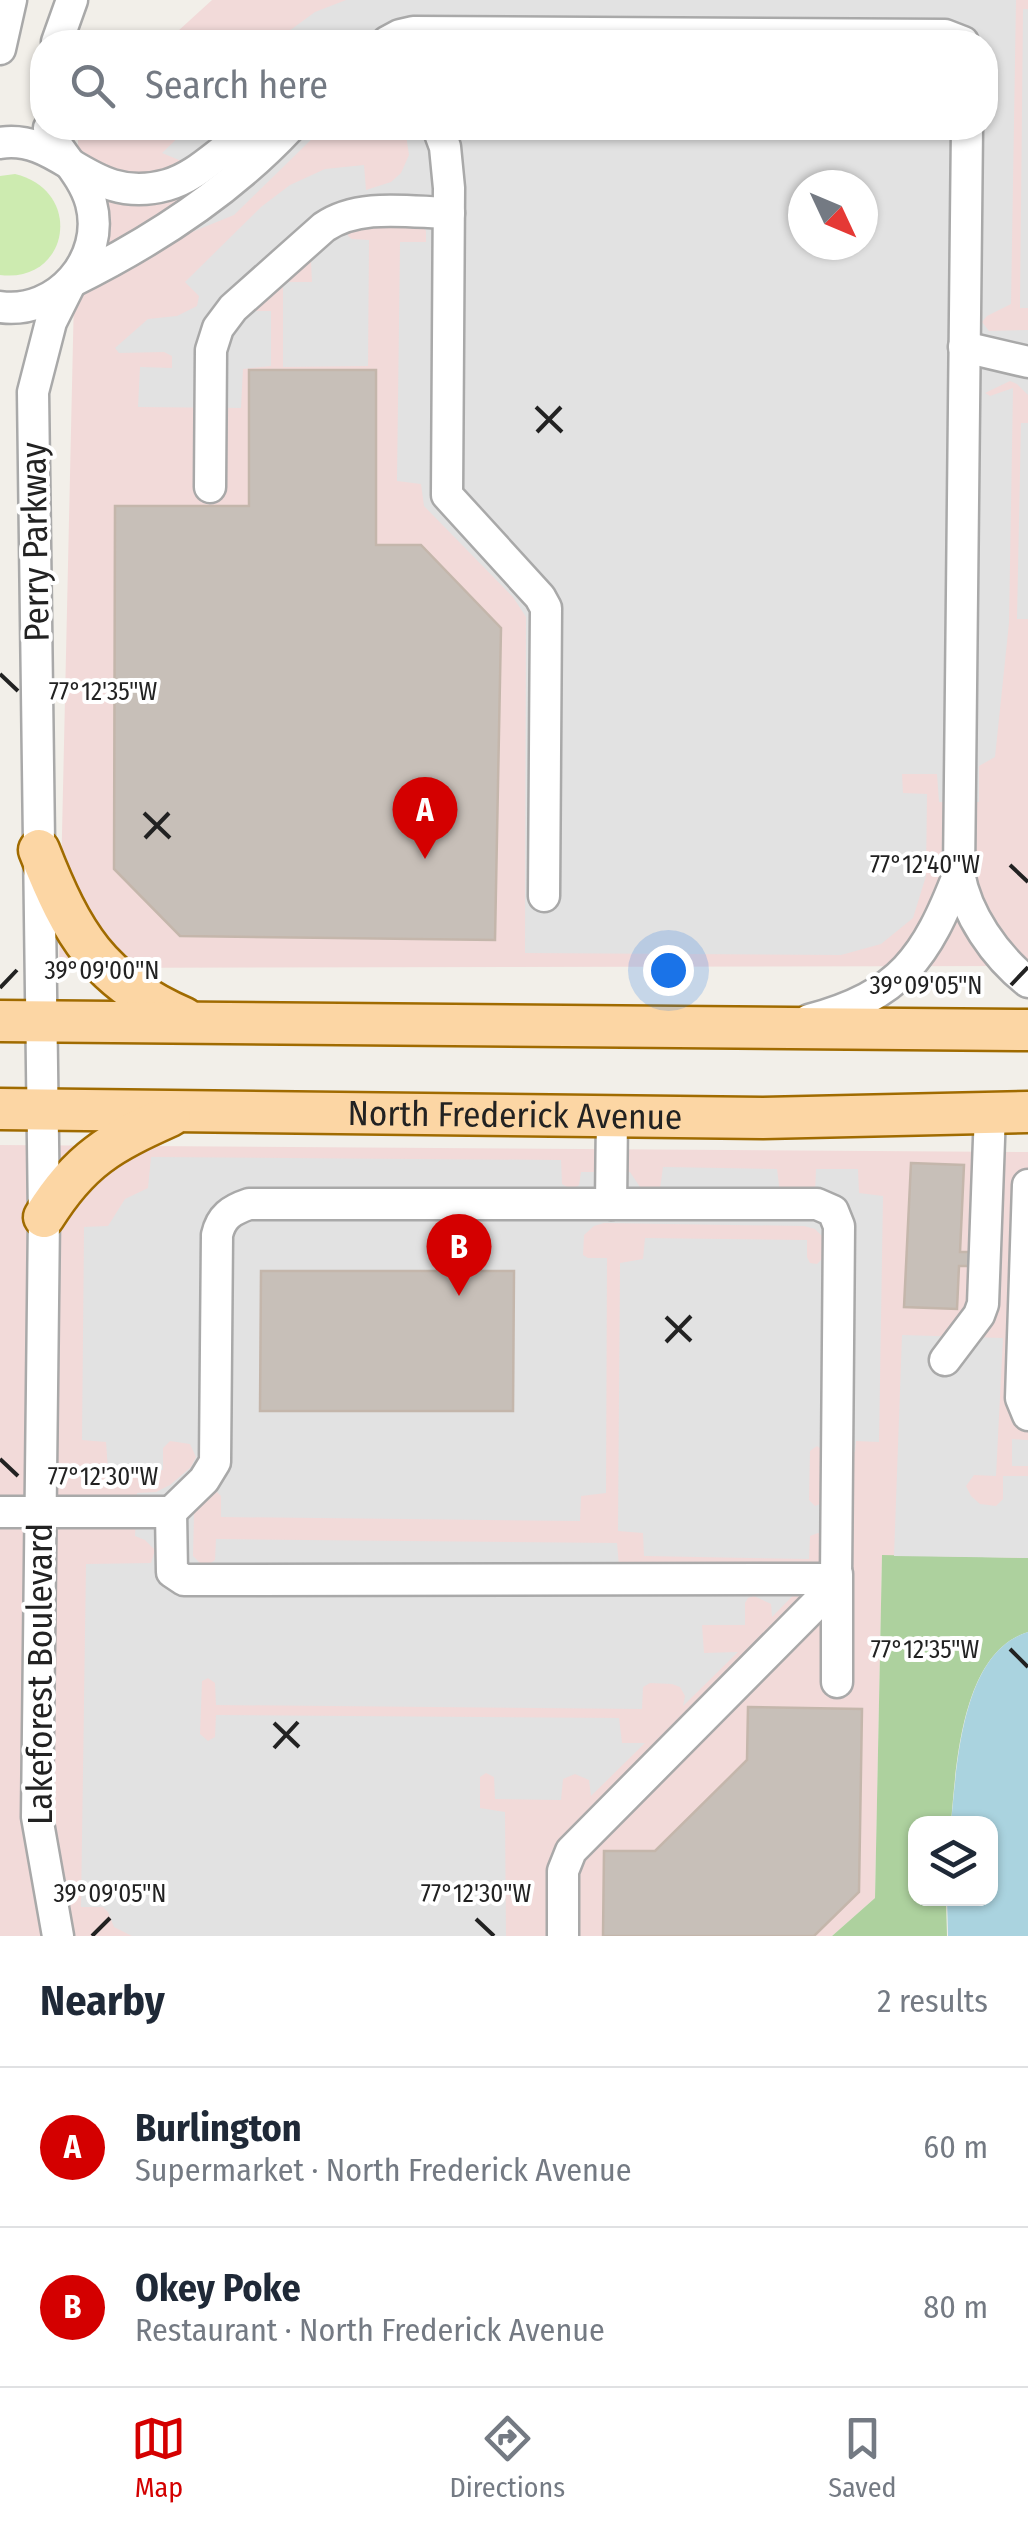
<!DOCTYPE html>
<html lang="en">
<head>
<meta charset="utf-8">
<style>
  :root { --surface:#fff; --page:#f2f2f3; --text:#1f2937; --muted:#747a83; --line:#e0e1e3; --accent:#d40000 }
  body { margin:0; font-family:"Fira Sans Condensed",sans-serif; background:var(--page); color:var(--text) }
  .controls { position:absolute; right:30px; bottom:30px; display:grid; overflow:hidden; border-radius:20px; box-shadow:0 2px 8px #0004 }
  .controls button { width:90px; height:90px; display:grid; place-items:center; padding:0; border:0; border-bottom:2px solid var(--line); background:var(--surface); color:var(--text); font:50px sans-serif }
  .compass { position:absolute; left:788px; top:170px; width:90px; height:90px; border-radius:50%; background:var(--surface); box-shadow:0 2px 8px #0004; rotate:134deg }
  .you { position:absolute; left:668px; top:970px; width:35px; height:35px; margin:-25px; border:8px solid #fff; border-radius:50%; background:#1a73e8; box-shadow:0 0 0 15px #1a73e833 }
  .badge { display:grid; place-items:center; width:65px; height:65px; border-radius:50%; background:var(--accent); color:#fff; font-size:32px; font-weight:700 }
  .pin { position:absolute; translate:-50% -82px; filter:drop-shadow(0 2px 5px #0008) }
  .pin::after { content:''; position:absolute; top:52px; width:35px; height:30px; background:inherit; clip-path:polygon(0 0,100% 0,50% 100%) }
  .list { margin:0; padding:0; list-style:none }
  h2 { display:flex; justify-content:space-between; align-items:center; height:130px; margin:0; padding:0 40px; font-size:42px }
  h2 small { font-size:32px; font-weight:400; color:var(--muted) }
  .list li { display:grid; grid-template-columns:65px 1fr auto; gap:30px; align-items:center; box-sizing:border-box; height:160px; padding:0 40px; border-top:2px solid var(--line) }
  .list b { display:block; font-size:38px; white-space:nowrap }
  .list p { margin:0; font-size:32px; white-space:nowrap; color:var(--muted) }
  .list em { font-size:32px; font-style:normal; color:var(--muted) }
  .icon { flex:none; width:55px; height:55px; fill:none; stroke:currentColor; stroke-width:2; stroke-linecap:round; stroke-linejoin:round }
  .map { position:relative; flex:none; width:1028px; height:1936px; overflow:hidden }
  .search { position:absolute; background:var(--surface); box-shadow:0 2px 8px #0004; left:30px; right:30px; top:30px; height:110px; display:flex; align-items:center; gap:25px; box-sizing:border-box; padding:0 35px; border-radius:40px; color:var(--muted); font-size:38px }
  .sheet { height:450px; background:var(--surface) }
  nav { display:flex; justify-content:space-around; align-items:center; box-sizing:border-box; height:140px; border-top:2px solid var(--line); background:var(--surface); font-size:28px; color:var(--muted) }
  nav a { display:grid; justify-items:center; gap:5px }
  nav .on { color:var(--accent) }
  .map>svg:first-child { display:block }
  .commercial { fill:#f2dad9; fill-rule:evenodd }
  .grass { fill:#cdebb0 }
  .forest { fill:#add19e }
  .parking { fill:#e2e2e2; fill-rule:evenodd }
  .water { fill:#aad3df }
  .building { fill:#c7bfb8; stroke:#c4b6ab; stroke-width:2.5 }
  .lines { fill:none; stroke-linecap:round; stroke-linejoin:round }
  .minor-casing { stroke:#a9a9a9; stroke-width:35 }
  .major-casing { stroke:#a06b00; stroke-width:45 }
  .minor { stroke:#fff; stroke-width:30 }
  .major { stroke:#fcd6a4; stroke-width:40 }
  .ticks { fill:none; stroke:#222; stroke-width:4 }
  .labels { text-anchor:middle; stroke-width:8; stroke-linejoin:round; paint-order:stroke }
  .street-label { font-size:35px; fill:#222; stroke:#fff }
  .ticks-label { font-size:25px; text-anchor:middle; fill:#222; stroke:#fff; stroke-width:8; stroke-linejoin:round; paint-order:stroke }
</style>
</head>
<body>
<div class="map">
<svg width="1028" height="1936" viewBox="0 0 1028 1936">
  <rect width="100%" height="100%" fill="#f2efe9"/>
  <g class="commercial">
    <path d="M212,0h816v966l-969,2 15,-672 23,-32 -19,-103v-33h908v-86h-820zM803,185h60v60h-60z"/>
    <polygon points="0,1145 1028,1152 1028,1558 882,1556 875,1898 832,1936 0,1936"/>
  </g>
  <path class="grass" d="M15,174c70,17 54,110 -15,101v-99z"/>
  <path class="forest" d="M882,1555l146,3v74c-67,20 -72,135 -77,191l-35,1v74l30,1 1,37h-115l43,-38z"/>
  <g class="parking">
    <path d="M346,0h670l-5,304 -24,12 -5,6 7,9 39,-1v65l-11,-11 -7,-3 -25,12 5,3 23,-8 -4,235 -14,134 -16,9v36h-40l-2,-28h-35l1,19 24,1 -1,82 -13,42 -32,26 -40,11 -316,-2 1,-336 -13,-20 -89,-91 -3,-22 -24,-3 3,-239h26v-11l-4,-6 -68,-1 -6,5v7l4,3 17,1 -1,126 -85,1v-85h29l-1,-20 -3,-4 -61,53h24v55l-28,3 -2,39 -103,-1 2,-40 32,1v-12l-8,-4 -45,1 -4,-5 33,-29 29,-3 20,-10 2,-10 -14,-14 76,-75 29,-22 35,-16 39,-4 2,25 25,-8 10,-9 8,-18 -4,-27h581v-86h-712l41,-30zM803,185h60v60h-60z"/>
    <polygon points="1023,9 1028,9 1028,308 1020,308"/>
    <polygon points="188,128 323,128 234,215 192,232 181,202 196,188 184,162 162,153"/>
    <polygon points="1021,423 1028,423 1028,619 1017,619"/>
    <path d="M151,1157l410,3 1,24 10,6 7,-5 2,-13h49l10,15 20,2 3,-22 114,2 3,24 35,-1 1,-23h42l1,24 24,3 -4,246 -23,-1 -1,11h-30l-8,-6 -7,5 -1,49 6,6 8,-3 -1,32 -4,-2 -8,3 -1,23 -165,-3 -1,-23 -25,-2 2,-268 23,-4 2,-21 162,2v17l3,6 7,1 10,-10 -3,-16 -9,-9 -11,-3 -200,-3 -10,3 -10,9 -1,20 5,3h19l-1,235 -25,3 -1,25 -359,-4v-21l-4,-4 -13,8 -10,13 -1,43 7,7 8,2 7,-5 1,-21 401,4 2,23 200,3 -47,48 -1,-13 -17,-8 -6,2 -3,5v22h-43l2,28 34,-1 -55,54 2,-10 -5,-9 -8,-3 -22,-1 -7,4 -1,22 -426,-4 -1,-22 -7,-5 -6,3 -2,53 8,7 7,-4 1,-22 403,3 3,25h23l-54,53 -2,-16 -14,-6 -12,5 -2,21 -66,-1 -1,-22 -8,-4 -6,4v31l25,4 1,124h-374l-18,-9 -6,-15 -5,-5h-22l5,-343 65,-1 4,-13 -10,-10 -10,-4 2,-43 19,-1 14,-7 21,-18 5,-10 -6,-13 -20,-3 -7,7v22l-55,-1 -2,-27 -24,-2 2,-213 24,-1 17,-27 23,-11zM514,1272l-1,139h-253z"/>
    <polygon points="902,1335 1003,1338 996,1476 974,1475 966,1486 971,1496 980,1504 996,1506 1003,1499 1003,1476 1028,1476 1028,1558 894,1556"/>
    <polygon points="1012,1439 1028,1440 1028,1466 1012,1466"/>
  </g>
  <path class="water" d="M1028,1632v304h-80l-1,-37 43,-1v-74l-39,-1c6,-56 10,-171 77,-191z"/>
  <g class="building">
    <polygon points="249,370 376,370 376,545 421,545 501,628 495,940 180,936 114,869 115,506 249,506"/>
    <polygon points="911,1163 964,1165 960,1252 970,1252 970,1266 959,1266 957,1309 904,1307"/>
    <polygon points="261,1271 514,1271 513,1411 260,1411"/>
    <polygon points="748,1707 862,1709 859,1892 814,1936 603,1936 604,1851 655,1851 747,1760"/>
  </g>
  <g class="lines">
    <g class="minor-casing">
      <g id="minor">
        <polyline points="57,42 72,0"/>
        <polyline points="387,42 400,35 413,32 945,35 963,42"/>
        <polyline points="0,49 11,0"/>
        <polyline points="438,128 445,147 449,188 447,495 540,597 546,608 544,896"/>
        <path d="M967,128l-8,745c7,41 36,83 69,109"/>
        <path d="M0,143c62,-10 89,64 167,42 35,-10 58,-42 91,-57"/>
        <path d="M71,282c79,-39 158,-90 218,-154"/>
        <path d="M0,307c57,8 106,-48 91,-104 -7,-25 -26,-44 -40,-66l-2,-9"/>
        <polyline points="964,347 1028,362"/>
        <path d="M210,487l1,-137 7,-22 15,-20 91,-81c35,-24 84,-15 125,-14"/>
        <path d="M809,1020c92,-25 117,-62 150,-147"/>
        <polyline points="1028,1185 1021,1398 1028,1415"/>
        <polyline points="611,1204 612,1116"/>
        <polyline points="945,1360 979,1315 983,1304 990,1112"/>
        <polyline points="0,1512 171,1512 172,1572 184,1580 836,1579"/>
        <path d="M171,1512l33,-32 11,-18 2,-227c4,-18 14,-25 32,-31h568l16,7 6,15 -3,353 -14,19 -251,253 -8,20v65"/>
        <polyline points="837,1682 837,1574"/>
        <polyline points="58,1936 37,1817 44,1217 33,392 51,322 71,282"/>
      </g>
    </g>
    <g class="major-casing">
      <g id="major">
        <path d="M39,850c33,84 60,131 145,168"/>
        <polyline points="0,1021 1028,1030"/>
        <path id="s1" d="M0,1109l763,9 265,-6"/>
        <path d="M44,1217c36,-58 66,-74 126,-101"/>
      </g>
    </g>
    <use href="#minor" class="minor"/>
    <use href="#major" class="major"/>
  </g>
  <path class="ticks" d="M536,407l26,25M537,432l24,-25M0,674l18,17M144,813l26,25M145,838l24,-25M1010,865l18,17M1011,985l17,-18M0,988l17,-18M666,1317l25,24M666,1342l25,-26M0,1459l18,17M1010,1649l18,18M274,1723l25,24M274,1748l24,-26M476,1919l18,17M92,1936l18,-18"/>
  <g class="labels">
    <g class="street-label">
      <text transform="translate(35 542) rotate(-91)" y="12">Perry Parkway</text>
      <text dy="12" stroke="none"><textPath href="#s1" startOffset="515">North Frederick Avenue</textPath></text>
      <text transform="translate(40 1674) rotate(-90)" y="12">Lakeforest Boulevard</text>
    </g>
  </g>
  <g class="ticks-label">
    <text x="103" y="700">77°12'35"W</text>
    <text x="925" y="873">77°12'40"W</text>
    <text x="102" y="979">39°09'00"N</text>
    <text x="926" y="994">39°09'05"N</text>
    <text x="103" y="1485">77°12'30"W</text>
    <text x="925" y="1658">77°12'35"W</text>
    <text x="110" y="1902">39°09'05"N</text>
    <text x="476" y="1902">77°12'30"W</text>
  </g>
</svg>
<div class="controls">
<button><svg class="icon" aria-label="layers" viewBox="0 0 24 24"><path d="M12 4l9 5-9 5-9-5zM3 14l9 5 9-5"/></svg></button>
</div>
<svg class="compass" viewBox="-18 -18 36 36"><path d="M0-13l5 13h-10z" fill="#e53935"/><path d="M0 13l5-13h-10z" fill="#747a83"/></svg>
<div class="you"></div>
<div class="pin badge" style="left:425px;top:859px">A</div>
<div class="pin badge" style="left:459px;top:1296px">B</div>
<div class="search"><svg class="icon" aria-label="search" viewBox="0 0 24 24"><circle cx="10" cy="10" r="6"/><path d="M15 15l6 6"/></svg>Search here</div>
</div>
<section class="sheet">
<h2>Nearby<small>2 results</small></h2>
<ul class="list">
<li><span class="badge">A</span><div><b>Burlington</b><p>Supermarket · North Frederick Avenue</p></div><em>60 m</em></li>
<li><span class="badge">B</span><div><b>Okey Poke</b><p>Restaurant · North Frederick Avenue</p></div><em>80 m</em></li>
</ul>
</section>
<nav>
<a class="on"><svg class="icon" aria-label="map" viewBox="0 0 24 24"><path d="M3 6l6-2 6 2 6-2v14l-6 2-6-2-6 2zM9 4v14M15 6v14"/></svg>Map</a>
<a><svg class="icon" aria-label="directions" viewBox="0 0 24 24"><path d="M12 3l9 9-9 9-9-9zM9 14v-3h6M13 9l2 2-2 2"/></svg>Directions</a>
<a><svg class="icon" aria-label="saved" viewBox="0 0 24 24"><path d="M7 4h10v16l-5-4-5 4z"/></svg>Saved</a>
</nav>
</body>
</html>
